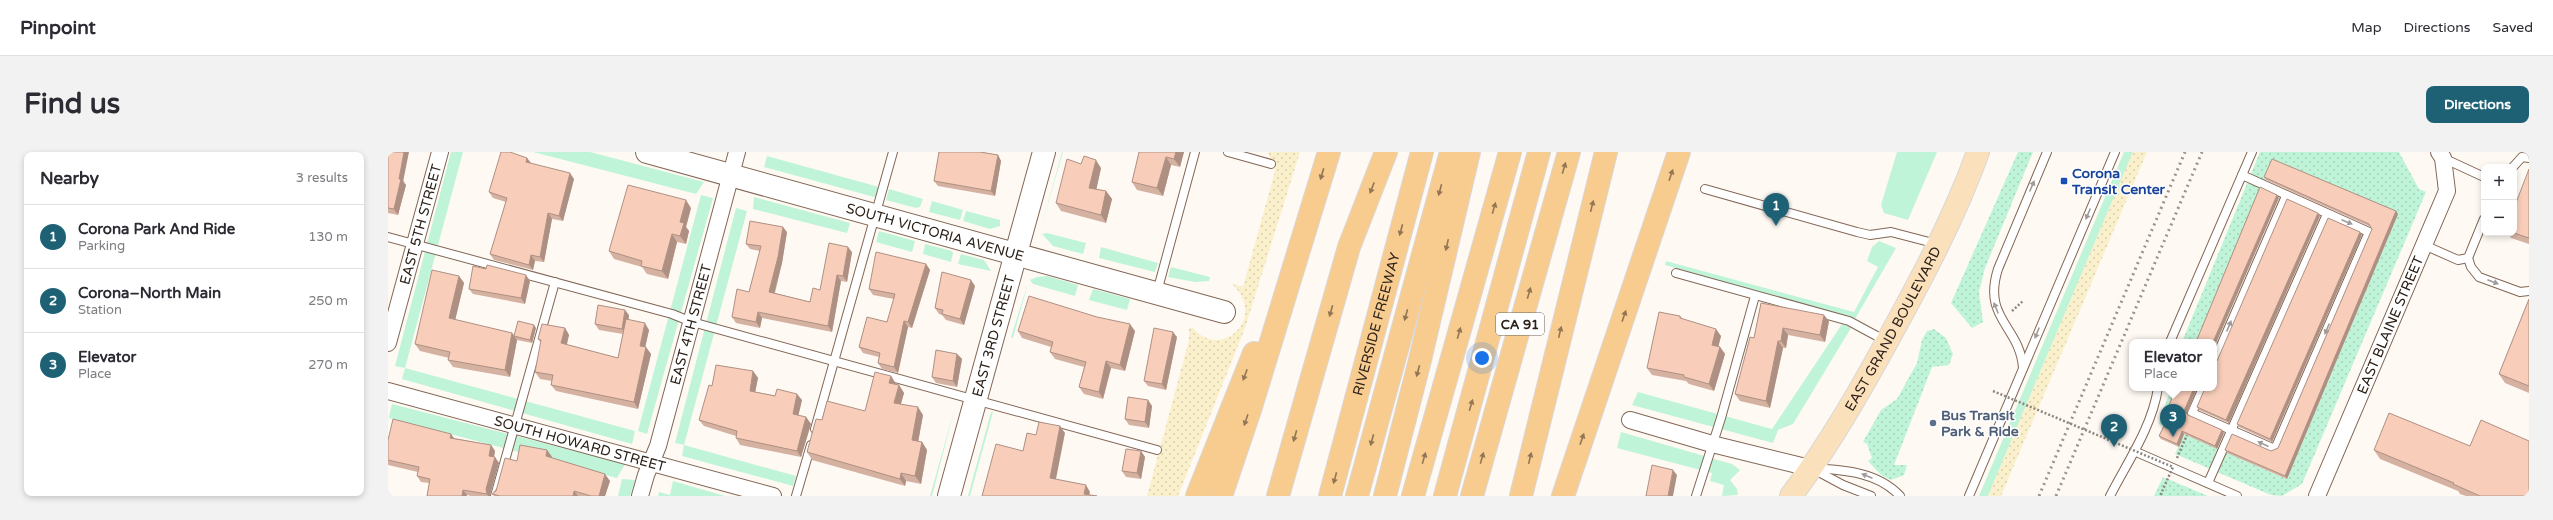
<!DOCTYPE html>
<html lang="en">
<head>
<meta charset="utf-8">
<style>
  :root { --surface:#fff; --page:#f2f2f3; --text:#2b2b33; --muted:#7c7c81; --line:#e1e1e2; --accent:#1e6174 }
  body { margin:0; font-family:"Varela Round",sans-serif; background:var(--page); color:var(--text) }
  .controls { position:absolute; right:12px; top:12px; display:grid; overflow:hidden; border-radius:8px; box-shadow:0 2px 6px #0003 }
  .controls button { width:36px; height:36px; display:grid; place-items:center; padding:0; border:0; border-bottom:1px solid var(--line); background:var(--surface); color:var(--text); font:20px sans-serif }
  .you { position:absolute; left:1094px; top:206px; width:14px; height:14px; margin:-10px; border:3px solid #fff; border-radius:50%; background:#1a73e8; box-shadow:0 0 0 6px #1a73e833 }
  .badge { display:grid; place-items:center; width:26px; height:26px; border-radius:50%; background:var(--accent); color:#fff; font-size:13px; font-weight:700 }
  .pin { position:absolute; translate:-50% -33px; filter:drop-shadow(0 1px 2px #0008) }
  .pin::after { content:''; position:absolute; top:21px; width:14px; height:12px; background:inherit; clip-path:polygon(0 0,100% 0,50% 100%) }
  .popup { position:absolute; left:1741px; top:187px; width:88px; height:52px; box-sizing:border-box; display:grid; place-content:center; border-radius:8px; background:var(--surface); filter:drop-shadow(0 1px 3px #0005); font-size:13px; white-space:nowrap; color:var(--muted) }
  .popup b { font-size:15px; color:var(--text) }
  .popup::after { content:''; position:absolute; left:50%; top:100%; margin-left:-8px; border:8px solid transparent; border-top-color:var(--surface) }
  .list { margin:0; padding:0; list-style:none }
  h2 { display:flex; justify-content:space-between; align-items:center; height:52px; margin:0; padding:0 16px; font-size:17px }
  h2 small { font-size:13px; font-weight:400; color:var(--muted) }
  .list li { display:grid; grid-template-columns:26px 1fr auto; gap:12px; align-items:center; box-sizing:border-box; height:64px; padding:0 16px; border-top:1px solid var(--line) }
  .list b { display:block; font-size:15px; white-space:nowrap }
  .list p { margin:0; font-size:13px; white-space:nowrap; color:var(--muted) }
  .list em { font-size:13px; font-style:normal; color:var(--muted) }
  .map { position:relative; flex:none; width:2141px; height:344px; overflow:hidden; border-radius:8px }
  header { display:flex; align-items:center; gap:24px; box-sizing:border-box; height:56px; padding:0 20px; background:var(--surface); border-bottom:1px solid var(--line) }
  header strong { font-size:19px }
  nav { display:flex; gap:22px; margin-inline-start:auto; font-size:14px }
  .intro { display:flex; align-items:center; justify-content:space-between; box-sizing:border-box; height:96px; padding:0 24px }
  h1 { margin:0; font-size:28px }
  .button { padding:10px 18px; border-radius:8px; background:var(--accent); color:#fff; font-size:14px; font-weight:700 }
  main { display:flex; gap:24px; padding:0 24px }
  aside { flex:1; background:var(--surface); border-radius:8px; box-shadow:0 2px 6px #0003 }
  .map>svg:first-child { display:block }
  .grass { fill:#bff4d9 }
  .sand { fill:url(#sand-dots) }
  .park { fill:url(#park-dots) }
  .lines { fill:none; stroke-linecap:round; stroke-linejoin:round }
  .lane-casing { stroke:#826755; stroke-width:10 }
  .street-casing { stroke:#826755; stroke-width:18 }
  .secondary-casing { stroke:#826755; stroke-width:24 }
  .primary-casing { stroke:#d9d7d6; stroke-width:24 }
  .highway-casing { stroke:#d9d7d6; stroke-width:24 }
  .path { stroke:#8e867f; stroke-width:2.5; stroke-dasharray:2 2; stroke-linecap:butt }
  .lane { stroke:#fff; stroke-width:8 }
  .street { stroke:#fff; stroke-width:16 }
  .secondary { stroke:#fff; stroke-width:22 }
  .primary { stroke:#fbe0bc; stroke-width:22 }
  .highway { stroke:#f8cc8f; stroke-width:22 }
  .rail { stroke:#9b938c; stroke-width:3; stroke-dasharray:2 4; stroke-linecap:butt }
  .path-bridge { stroke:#8e867f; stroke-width:2.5; stroke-dasharray:2 2; stroke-linecap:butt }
  .wall { fill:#d5b1a1 }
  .shaded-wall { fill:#ae9083 }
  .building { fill:#f8cebb; stroke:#ae9083 }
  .oneway { fill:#927654 }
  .oneway2 { fill:#a09b98 }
  .transit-dot { fill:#1a4fb4; stroke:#fff; stroke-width:1.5 }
  .service-dot { fill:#5c6f8a; stroke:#fff; stroke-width:1.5 }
  .labels { text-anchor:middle; stroke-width:3; stroke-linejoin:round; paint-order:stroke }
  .shield { fill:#fff; stroke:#6b645e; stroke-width:1 }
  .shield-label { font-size:13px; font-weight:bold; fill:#2c2119 }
  .transit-label { font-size:14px; font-weight:bold; fill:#164399; stroke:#fff; text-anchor:start }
  .street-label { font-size:14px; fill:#2c2119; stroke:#fff }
  .service-label { font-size:14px; font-weight:bold; fill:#4e5e75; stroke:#fff; text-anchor:start }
</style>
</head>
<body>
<header>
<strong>Pinpoint</strong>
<nav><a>Map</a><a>Directions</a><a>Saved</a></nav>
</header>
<div class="intro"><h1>Find us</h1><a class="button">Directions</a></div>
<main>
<aside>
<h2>Nearby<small>3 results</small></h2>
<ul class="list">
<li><span class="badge">1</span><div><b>Corona Park And Ride</b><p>Parking</p></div><em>130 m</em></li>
<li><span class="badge">2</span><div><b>Corona–North Main</b><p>Station</p></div><em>250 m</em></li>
<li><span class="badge">3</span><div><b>Elevator</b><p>Place</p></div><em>270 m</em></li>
</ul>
</aside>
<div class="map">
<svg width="2141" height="344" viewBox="0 0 2141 344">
  <defs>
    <pattern id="sand-dots" width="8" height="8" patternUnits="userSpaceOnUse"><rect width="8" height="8" fill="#faf0cb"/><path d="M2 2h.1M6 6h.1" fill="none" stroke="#d6ceae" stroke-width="1.8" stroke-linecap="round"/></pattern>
    <pattern id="park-dots" width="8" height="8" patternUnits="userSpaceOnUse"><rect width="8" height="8" fill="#bff4d9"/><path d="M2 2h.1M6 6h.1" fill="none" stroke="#a4d1ba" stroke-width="1.8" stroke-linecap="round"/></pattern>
  </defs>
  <rect width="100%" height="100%" fill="#fff9f4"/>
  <g class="grass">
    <polygon points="63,0 75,0 17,216 247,279 244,292 14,227 17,216 7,214"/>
    <polygon points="145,0 202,0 316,30 308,42"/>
    <polygon points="674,0 675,0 653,76"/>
    <polygon points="1509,0 1549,0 1520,68 1496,61 1493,53"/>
    <polygon points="1736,0 1745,0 1600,344 1591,344"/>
    <polygon points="379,4 491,35 490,46 376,15"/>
    <polygon points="501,37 535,47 532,55 528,56 498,48"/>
    <polygon points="313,43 325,46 259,282 250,279"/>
    <polygon points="366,45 462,71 459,81 365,57"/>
    <polygon points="544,49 575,58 572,68 541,60"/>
    <polygon points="348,56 359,59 296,293 408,324 405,334 294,304 296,293 287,291"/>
    <polygon points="578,59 612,68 612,74 602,77 575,69"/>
    <polygon points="491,79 527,89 524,100 488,90"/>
    <polygon points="659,81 698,91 695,102 665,94 654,82"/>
    <polygon points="1491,89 1508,96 1467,167 1277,113 1278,109 1466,160 1490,115 1479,109 1484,95"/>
    <polygon points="537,92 564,99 565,101 563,110 535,102"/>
    <polygon points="713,95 770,111 767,120 711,106"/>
    <polygon points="573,102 596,108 603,119 570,112"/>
    <polygon points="783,115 822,125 821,129 807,130 780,125"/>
    <polygon points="659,124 690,133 687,144 645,132 642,128 649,125"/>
    <polygon points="639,134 639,135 625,186 623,185"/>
    <polygon points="705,137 742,147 739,158 701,148"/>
    <polygon points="1454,172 1463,176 1405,272 1390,278 1385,291 1244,253 1250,240 1384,277"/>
    <polygon points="4,252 237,312 229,326 1,266 0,269"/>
    <polygon points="567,255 544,344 542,344"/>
    <polygon points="603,260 605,260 582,344 580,344"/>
    <polygon points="1233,280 1344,312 1352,318 1342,328 1349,337 1350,343 1334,344 1336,333 1322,329 1324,321 1229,296"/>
    <polygon points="234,327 247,328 242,344 230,344"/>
    <polygon points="285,329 337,344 270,344 271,340 282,343"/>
  </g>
  <g class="sand">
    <path d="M880,0h32l-55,176 -67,168h-31l42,-156v-11l3,-2c28,35 78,-9 39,-44l12,4 32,-116z"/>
    <polygon points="1745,0 1759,0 1613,344 1600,344"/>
  </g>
  <g class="park">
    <polygon points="1630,0 1645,0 1597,116 1591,140 1595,170 1584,176 1563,151"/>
    <polygon points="1872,0 2011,0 2031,37 2038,40 1914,332 1894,344 1883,343 1787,302 1796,282 1899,327 2010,62 1886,10 1811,190 1794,190"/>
    <polygon points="1546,177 1558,186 1565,202 1561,213 1544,215 1506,313 1519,313 1516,323 1503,328 1493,323 1480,309 1484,306 1479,292 1475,290 1493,258 1509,247 1529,211 1534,188 1539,179"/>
    <polygon points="1783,236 1792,236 1776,274 1771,272"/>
    <polygon points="1775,325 1820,344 1766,344"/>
  </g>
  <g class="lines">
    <g class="lane-casing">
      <g id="lane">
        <polyline points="840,0 883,12"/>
        <polyline points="2055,6 2096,25"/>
        <polyline points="2125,15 2134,5 2141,6"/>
        <polyline points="1317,37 1469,80 1482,83 1503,80 1549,92"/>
        <polyline points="0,85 284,162 304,170 769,298"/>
        <polyline points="2036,93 2070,108 2080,106 2096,67"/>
        <polyline points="2080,106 2083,115 2091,125 2132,140 2141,139"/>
        <polyline points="1288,121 1461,169 1498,189"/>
        <polyline points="769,140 807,0"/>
        <polyline points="1782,190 1864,0"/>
        <polyline points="1826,210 1898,44"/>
        <path d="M1635,216c-3,-42 -41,-49 -25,-99l49,-117"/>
        <polyline points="1815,236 1804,261 1887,297 1981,80 1854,23"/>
        <polyline points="427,277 505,0"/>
        <polyline points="1746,299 1849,344"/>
        <path d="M1425,316c31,2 65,4 87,28"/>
        <polyline points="1427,318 1455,333 1483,344"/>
        <polyline points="1820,331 1939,62"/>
        <polyline points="107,344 167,130"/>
        <polyline points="408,344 423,293"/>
        <polyline points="1308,344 1333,266 1367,144"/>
        <polyline points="1581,344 1727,0"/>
        <path d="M1722,344c18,-35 42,-69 48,-108"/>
      </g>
    </g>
    <g class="street-casing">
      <g id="street">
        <path id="s1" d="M0,191l52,-191"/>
        <path id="s2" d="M0,239l385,105"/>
        <polyline points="1242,268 1324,292 1422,316"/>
        <path id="s3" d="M252,344l6,-21 12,-29 79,-294"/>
        <path id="s4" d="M1929,344l130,-305 -4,-33 -4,-6"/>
      </g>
    </g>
    <g class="secondary-casing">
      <g id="secondary">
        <path id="s5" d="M259,0l577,160"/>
        <path id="s6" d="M561,344l95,-344"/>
      </g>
    </g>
    <g class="primary-casing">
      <g id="primary">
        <path id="s7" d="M1403,344c38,-51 69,-105 99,-160 33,-60 65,-120 88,-184"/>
      </g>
    </g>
    <g class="highway-casing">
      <g id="highway">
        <polyline points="809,344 866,201"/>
        <polyline points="833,344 862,258 941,0"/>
        <polyline points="890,344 961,95 998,0"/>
        <path id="s8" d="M942,344l92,-344"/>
        <polyline points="969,344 1063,0"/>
        <polyline points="997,344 1031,212 1081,0"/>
        <polyline points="1025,344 1122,0"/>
        <polyline points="1057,344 1151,0"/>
        <polyline points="1084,344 1181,0"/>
        <polyline points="1133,344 1218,0"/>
        <polyline points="1175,344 1291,0"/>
      </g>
    </g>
    <g class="path">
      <polyline points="1624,159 1635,149"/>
      <polyline points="1789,306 1799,283"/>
    </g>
    <use href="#lane" class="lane"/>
    <use href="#street" class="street"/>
    <use href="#secondary" class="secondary"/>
    <use href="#primary" class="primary"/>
    <use href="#highway" class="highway"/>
    <g class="rail">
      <polyline points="1651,344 1797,0"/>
      <polyline points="1668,344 1814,0"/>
    </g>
    <polyline class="path-bridge" points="1605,239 1785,315 1772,344"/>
  </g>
  <g class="wall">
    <polygon points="0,0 18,33 10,63 0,61"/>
    <polygon points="551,0 594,0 610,3 613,9 607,44 550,34 546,29"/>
    <polygon points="751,0 796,0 792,15 783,13 775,44 749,38 744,30"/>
    <polygon points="139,6 143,12 186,27 175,69 164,67 156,110 147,109 145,118 106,108 102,102 118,50 105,46 101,40"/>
    <polygon points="693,12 713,16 708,37 718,39 724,47 718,71 673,59 668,51"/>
    <polygon points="2141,17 2141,92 2123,86 2120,81 2126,81"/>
    <polygon points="1876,25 2008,59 2010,62 1899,327 1839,301 1837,298 1883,299 1890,296 1984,77 1983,75 1878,28"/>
    <polygon points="303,56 298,75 301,79 298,92 289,90 280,127 259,122 254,115 226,107 221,99"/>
    <polygon points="1932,64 1841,271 1811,258 1809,255 1829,209"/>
    <polygon points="399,80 394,111 387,141 422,150 432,138 464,100 459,130 453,129 444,180 374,166 372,176 348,171 344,165 361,140 372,99 362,97 358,92"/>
    <polygon points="1974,83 1884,290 1851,275 1849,272"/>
    <polygon points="538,112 542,118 524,176 520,175 510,221 494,217 490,211 491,205 475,201 471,195 499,170 506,147 485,143 481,137"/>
    <polygon points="98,117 142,129 137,152 85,142 81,137"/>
    <polygon points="71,124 76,131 67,168 124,181 127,184 148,176 144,191 129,188 122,225 65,215 60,208 61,206 32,199 27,192"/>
    <polygon points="587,134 576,173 558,168 554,163 551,162 547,156"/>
    <polygon points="2141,147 2141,241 2117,231 2111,222"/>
    <polygon points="1373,151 1441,169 1437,190 1400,183 1398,196 1395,196 1382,256 1352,249 1347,242 1366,186"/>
    <polygon points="241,163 241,168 261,178 257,195 263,202 250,257 168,239 163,233 164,229 152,227 147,220 153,191 150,187 177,176 181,183 179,193 230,206 235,182 211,178 207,172"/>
    <polygon points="1292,164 1295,167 1333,184 1330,195 1332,195 1337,202 1326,239 1301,232 1298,229 1264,223 1259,216"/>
    <polygon points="630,179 747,179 737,219 723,216 715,247 696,242 691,235 696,215 667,207 662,200 663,195 634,186"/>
    <polygon points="789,185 778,238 760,234 756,229"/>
    <polygon points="569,202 574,207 569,235 548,231 544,225"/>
    <polygon points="365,219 370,226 367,240 414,248 410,264 418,265 423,272 413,305 352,293 348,286 348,284 316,274 311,268 324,234"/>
    <polygon points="503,224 508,232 511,233 516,241 513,252 535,263 530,290 534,290 539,298 533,332 518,329 517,334 424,308 419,300 434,268 477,259"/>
    <polygon points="1788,236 1809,236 1799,262 1800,263 1836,281 1829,297 1796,282 1791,295 1773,287 1771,284 1776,274 1774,271"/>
    <polygon points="760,248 764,254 761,276 741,273 737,267"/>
    <polygon points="63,282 66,286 103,293 107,299 106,305 111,311 102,343 102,344 83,344 79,343 79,344 39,344 41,331 33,330 29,324 30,320 0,313 0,288"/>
    <polygon points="159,298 164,305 164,306 222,329 217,344 106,344 104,342 129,309"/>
    <polygon points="1986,298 2141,344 2078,344 2072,342 2070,339 1992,307"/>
    <polygon points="753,299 757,305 753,327 738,325 734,319"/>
  </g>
  <g class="shaded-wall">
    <polygon points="16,0 21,0 15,30 18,33 10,63 6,57 11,27"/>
    <polygon points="788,0 796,0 792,15 786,7"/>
    <polygon points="610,3 613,9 607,44 603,39"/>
    <polygon points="778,5 783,13 775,44 769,36"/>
    <polygon points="139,6 143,11 142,16 138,10"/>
    <polygon points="708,8 713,16 707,44 701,36"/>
    <polygon points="182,21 186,27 175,69 171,64"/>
    <polygon points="718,39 724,47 718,71 713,63"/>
    <polygon points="1889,43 1891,46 1826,196 1826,190 1825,190"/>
    <polygon points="298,48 303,56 298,75 301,79 298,92 292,84 292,70"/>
    <polygon points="2008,59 2010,62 1899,327 1897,324"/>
    <polygon points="160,61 164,67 156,110 152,105"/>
    <polygon points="1930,61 1932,64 1841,271 1838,268"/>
    <polygon points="395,75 399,80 394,111 385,146 381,140"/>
    <polygon points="1972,80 1974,83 1884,290 1882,287"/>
    <polygon points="284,82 289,90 280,127 274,119"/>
    <polygon points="460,95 464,100 459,130 455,124"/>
    <polygon points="143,103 147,109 145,118 141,113"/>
    <polygon points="538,112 542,118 524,176 520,170"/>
    <polygon points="138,123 142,129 137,152 133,146"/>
    <polygon points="449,123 453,129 444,180 440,174"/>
    <polygon points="71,124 76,131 66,173 61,166"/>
    <polygon points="583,128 587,134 576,173 572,167"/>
    <polygon points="237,158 241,163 238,182 234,177"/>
    <polygon points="370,160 374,166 372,176 368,170"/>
    <polygon points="1436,163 1441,169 1437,190 1432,183"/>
    <polygon points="516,169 520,175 510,221 506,215"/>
    <polygon points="257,171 261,178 256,201 252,194"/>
    <polygon points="742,172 747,179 737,219 732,213"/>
    <polygon points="146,173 148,176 144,191 142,188"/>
    <polygon points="177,176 181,183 177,198 173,191"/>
    <polygon points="1395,176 1400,183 1398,196 1393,189"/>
    <polygon points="1328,177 1333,184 1329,200 1324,193"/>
    <polygon points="785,180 789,185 778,238 774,232"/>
    <polygon points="124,181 129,188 122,225 117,218"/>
    <polygon points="1390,189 1395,196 1382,256 1378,249"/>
    <polygon points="258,195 263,202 250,257 246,250"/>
    <polygon points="1332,195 1337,202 1326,239 1321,232"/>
    <polygon points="569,202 574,207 569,235 565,229"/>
    <polygon points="718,209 723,216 715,247 711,240"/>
    <polygon points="365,219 370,226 366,246 362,239"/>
    <polygon points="503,224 508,232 507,238 501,231"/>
    <polygon points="511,233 516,241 511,258 506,251"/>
    <polygon points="1806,236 1809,236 1799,262 1796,259"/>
    <polygon points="409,242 414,248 409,269 405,262"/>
    <polygon points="760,248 764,254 761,276 757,270"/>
    <polygon points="530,255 535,263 529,296 524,288"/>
    <polygon points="418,265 423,272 413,305 409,299"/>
    <polygon points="672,274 677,281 667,332 662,326"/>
    <polygon points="1834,278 1836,281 1829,297 1827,294"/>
    <polygon points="1794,279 1796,282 1791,295 1789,292"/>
    <polygon points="63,282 67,288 62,286"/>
    <polygon points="534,290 539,298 533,332 527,324"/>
    <polygon points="103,293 107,299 105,310 101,304"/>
    <polygon points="159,298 164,305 162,311 158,304"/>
    <polygon points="753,299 757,305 753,327 749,321"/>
    <polygon points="107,305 111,311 102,343 102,344 100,344 99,342 98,337"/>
    <polygon points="1285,318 1289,323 1285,344 1280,344"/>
    <polygon points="513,321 518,329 517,334 512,327"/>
    <polygon points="217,322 222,329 217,344 211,344"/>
    <polygon points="698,333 702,340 701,344 696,342"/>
    <polygon points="75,338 79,343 79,344 74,344"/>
    <polygon points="186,339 190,344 185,344"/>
  </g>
  <g class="building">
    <polygon points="0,0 16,0 11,27 13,27 6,57 0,56"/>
    <polygon points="113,0 122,0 139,6 138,10 182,21 171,64 160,61 152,105 143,103 141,113 102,102 119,46 101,40"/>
    <polygon points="551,0 592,0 610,3 603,39 546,29"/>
    <polygon points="751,0 788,0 786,7 778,5 769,36 744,30"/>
    <polygon points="696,4 708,8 701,36 718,39 713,63 668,51 679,7 693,12"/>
    <polygon points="1884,7 2008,59 1897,324 1837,298 1844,282 1883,299 1890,296 1984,77 1981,72 1876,25"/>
    <polygon points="2141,17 2141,86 2126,81 2126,56"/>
    <polygon points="240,33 298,48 292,70 296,71 292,84 284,82 274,119 253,114 254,109 221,99"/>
    <polygon points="1872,35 1889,43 1825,190 1808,190"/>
    <polygon points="1899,47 1930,61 1838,268 1809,255 1817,236 1826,236 1826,210 1829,209"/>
    <polygon points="1940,66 1972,80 1882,287 1849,272"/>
    <polygon points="362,69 395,75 390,105 381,140 422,150 425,136 432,138 441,91 460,95 455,124 449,123 440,174 370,160 368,170 344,165 349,137 361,140 373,94 358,92"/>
    <polygon points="488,100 538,112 520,170 516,169 506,215 490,211 492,201 471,195 479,165 499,170 507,142 481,137"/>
    <polygon points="99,113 138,123 133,146 81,137 85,114 98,117"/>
    <polygon points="44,118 71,124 61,166 124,181 117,218 60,208 62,200 27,192"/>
    <polygon points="554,120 583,128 572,167 554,162 555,158 547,156"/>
    <polygon points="641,144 709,165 742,172 732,213 718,209 711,240 691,235 698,210 662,200 665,190 630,179"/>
    <polygon points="2141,147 2141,234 2111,222"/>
    <polygon points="1373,151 1436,163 1432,183 1395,176 1393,189 1390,189 1378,249 1347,242 1362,185 1366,186"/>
    <polygon points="210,153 237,158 234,177 207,172"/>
    <polygon points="1271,160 1292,164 1292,166 1328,177 1324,193 1332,195 1321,232 1296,225 1296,223 1259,216"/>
    <polygon points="238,167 257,171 252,194 258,195 246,250 163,233 165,223 147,220 153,188 150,187 154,172 177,176 173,191 230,206"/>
    <polygon points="130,169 146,173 142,188 126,184"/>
    <polygon points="766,176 785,180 774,232 756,229"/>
    <polygon points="548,198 569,202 565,229 544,225"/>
    <polygon points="328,213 365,219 362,239 387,244 389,237 409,242 405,262 418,265 409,299 348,286 349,279 311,268 321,233 324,234"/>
    <polygon points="487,220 503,224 501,231 511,233 506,251 530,255 524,288 534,290 527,324 513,321 512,327 419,300 428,267 434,268 439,249 477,259"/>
    <polygon points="1788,236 1806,236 1796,259 1800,263 1834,278 1827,294 1794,279 1789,292 1771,284 1777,272 1774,271"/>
    <polygon points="740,245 760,248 757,270 737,267"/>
    <polygon points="2001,261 2082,294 2093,268 2141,289 2141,344 2092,344 2065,332 2066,331 1986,298"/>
    <polygon points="5,267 63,282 62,286 103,293 101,304 107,305 98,337 99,342 75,338 74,344 39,344 42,327 29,324 31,315 0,308 0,288"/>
    <polygon points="651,270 672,274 662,326 698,333 696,342 709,344 594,344 608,292 635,299 639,281 648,283"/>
    <polygon points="132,293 159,298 158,304 217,322 211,344 203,344 186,339 185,344 112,344 104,342 108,339 117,306 129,309"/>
    <polygon points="738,297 753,299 749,321 734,319"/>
    <polygon points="1264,313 1285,318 1280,344 1258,344"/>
  </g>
  <defs><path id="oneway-solid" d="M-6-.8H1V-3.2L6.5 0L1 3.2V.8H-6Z"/></defs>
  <g class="oneway">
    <use href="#oneway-solid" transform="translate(1176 16) rotate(-74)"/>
    <use href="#oneway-solid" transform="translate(934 22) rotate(107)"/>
    <use href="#oneway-solid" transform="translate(1283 23) rotate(-71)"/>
    <use href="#oneway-solid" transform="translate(984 36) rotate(111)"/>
    <use href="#oneway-solid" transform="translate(1052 38) rotate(105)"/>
    <use href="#oneway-solid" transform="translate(1204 54) rotate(-76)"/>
    <use href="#oneway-solid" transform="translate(1106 56) rotate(-74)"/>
    <use href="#oneway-solid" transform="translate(1013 78) rotate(105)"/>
    <use href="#oneway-solid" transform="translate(1059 93) rotate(103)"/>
    <use href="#oneway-solid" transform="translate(1141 141) rotate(-74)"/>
    <use href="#oneway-solid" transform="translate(943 159) rotate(106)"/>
    <use href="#oneway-solid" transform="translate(1018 163) rotate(105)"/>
    <use href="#oneway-solid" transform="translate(1236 164) rotate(-71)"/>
    <use href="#oneway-solid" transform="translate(1172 180) rotate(-77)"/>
    <use href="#oneway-solid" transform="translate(1071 181) rotate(-74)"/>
    <use href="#oneway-solid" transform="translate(1030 219) rotate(105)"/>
    <use href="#oneway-solid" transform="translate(857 223) rotate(111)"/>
    <use href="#oneway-solid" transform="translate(1083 253) rotate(-74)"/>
    <use href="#oneway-solid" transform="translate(858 268) rotate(109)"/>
    <use href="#oneway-solid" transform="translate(907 284) rotate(106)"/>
    <use href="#oneway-solid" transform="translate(1194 287) rotate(-71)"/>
    <use href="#oneway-solid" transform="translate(984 288) rotate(105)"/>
    <use href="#oneway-solid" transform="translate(1036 306) rotate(-74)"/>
    <use href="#oneway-solid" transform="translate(1094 306) rotate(-74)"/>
    <use href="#oneway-solid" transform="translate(1142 306) rotate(-77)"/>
    <use href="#oneway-solid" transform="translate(947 326) rotate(105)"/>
  </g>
  <g class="oneway2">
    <use href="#oneway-solid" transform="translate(1644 34) rotate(-67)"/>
    <use href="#oneway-solid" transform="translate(1700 62) rotate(113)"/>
    <use href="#oneway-solid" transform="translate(1959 70) rotate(23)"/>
    <use href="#oneway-solid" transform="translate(2105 130) rotate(21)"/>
    <use href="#oneway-solid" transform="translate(1608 156) rotate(-112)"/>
    <use href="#oneway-solid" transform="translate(1841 174) rotate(-67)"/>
    <use href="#oneway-solid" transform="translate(1939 177) rotate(113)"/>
    <use href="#oneway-solid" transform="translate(1649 181) rotate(112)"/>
    <use href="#oneway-solid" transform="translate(1875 292) rotate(-156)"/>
    <use href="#oneway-solid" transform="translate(1479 324) rotate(-157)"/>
  </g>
  <rect class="transit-dot" x="1672" y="25" width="8" height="8" rx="2"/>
  <circle class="service-dot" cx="1545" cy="271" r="4"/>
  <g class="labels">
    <rect class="shield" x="1108" y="161" width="48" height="22" rx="3"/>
    <g class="shield-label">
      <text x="1132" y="177">CA 91</text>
    </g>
    <g class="transit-label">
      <text x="1684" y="26">Corona<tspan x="1684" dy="16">Transit Center</tspan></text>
    </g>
    <g class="street-label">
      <text dy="5" stroke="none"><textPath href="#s1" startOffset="123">EAST 5TH STREET</textPath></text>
      <text dy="5" stroke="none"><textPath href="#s5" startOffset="299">SOUTH VICTORIA AVENUE</textPath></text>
      <text dy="5" stroke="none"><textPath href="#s8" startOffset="178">RIVERSIDE FREEWAY</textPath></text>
      <text dy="5" stroke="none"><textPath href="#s3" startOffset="179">EAST 4TH STREET</textPath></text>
      <text dy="5" stroke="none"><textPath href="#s4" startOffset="186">EAST BLAINE STREET</textPath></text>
      <text dy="5" stroke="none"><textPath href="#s7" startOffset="196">EAST GRAND BOULEVARD</textPath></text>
      <text dy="5" stroke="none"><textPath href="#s6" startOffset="166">EAST 3RD STREET</textPath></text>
      <text dy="5" stroke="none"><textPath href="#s2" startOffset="199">SOUTH HOWARD STREET</textPath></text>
    </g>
    <g class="service-label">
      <text x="1553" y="268">Bus Transit<tspan x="1553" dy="16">Park &amp; Ride</tspan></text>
    </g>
  </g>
</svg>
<div class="controls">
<button>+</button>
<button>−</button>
</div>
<div class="you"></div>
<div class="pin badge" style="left:1388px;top:74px">1</div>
<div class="pin badge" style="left:1726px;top:295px">2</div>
<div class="pin badge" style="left:1785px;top:285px">3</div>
<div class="popup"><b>Elevator</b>Place</div>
</div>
</main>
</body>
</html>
